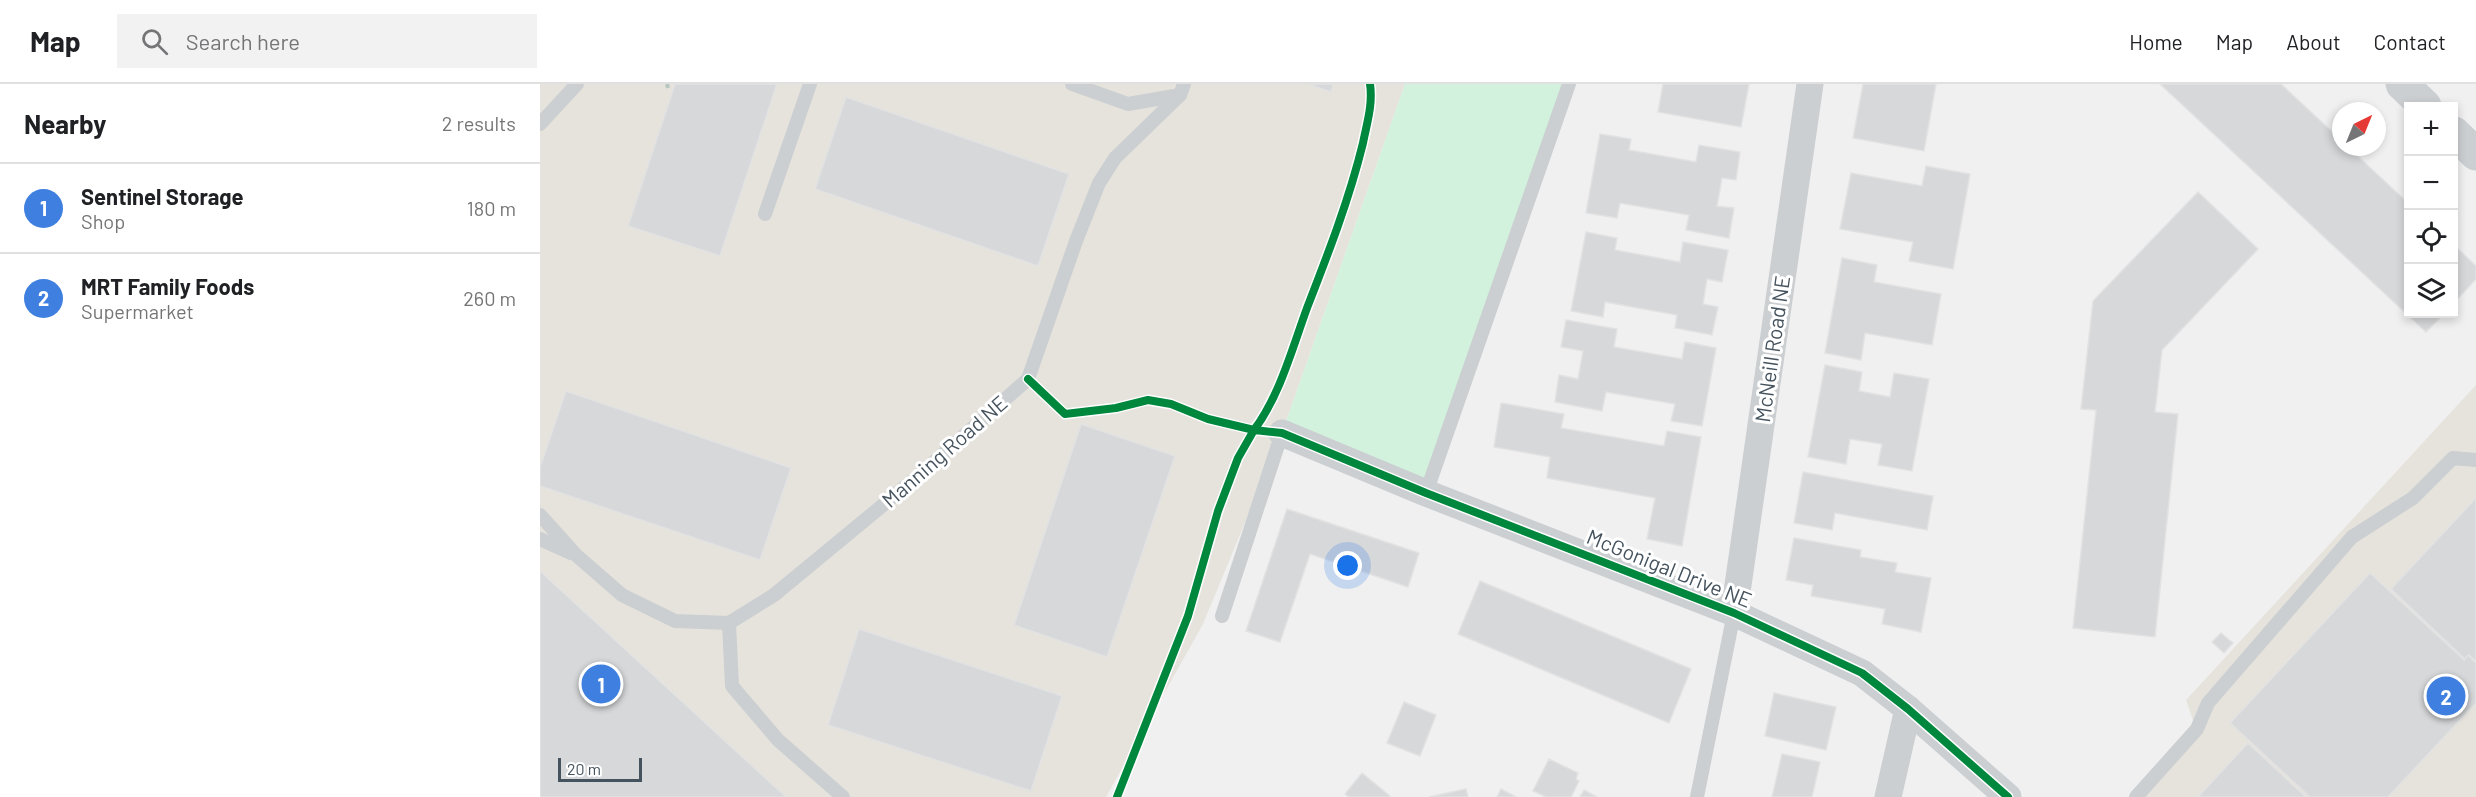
<!DOCTYPE html>
<html lang="en">
<head>
<meta charset="utf-8">
<style>
  :root { --surface:#fff; --page:#f2f2f2; --text:#202124; --muted:#757577; --line:#e0e0e0; --accent:#818a91 }
  body { margin:0; font-family:Barlow,sans-serif; background:var(--page); color:var(--text) }
  .controls { position:absolute; right:18px; top:18px; display:grid; overflow:hidden; border-radius:0px; box-shadow:0 3px 9px #0003 }
  .controls button { width:54px; height:54px; display:grid; place-items:center; padding:0; border:0; border-bottom:2px solid var(--line); background:var(--surface); color:var(--text); font:30px sans-serif }
  .compass { position:absolute; left:1792px; top:18px; width:54px; height:54px; border-radius:50%; background:var(--surface); box-shadow:0 3px 9px #0003; rotate:43deg }
  .scale { position:absolute; left:18px; bottom:15px; width:84px; box-sizing:border-box; padding-left:6px; border:3px solid #45535e; border-top:0; font-size:16px; line-height:21px; white-space:nowrap; color:#45535e; -webkit-text-stroke:4px #fff; paint-order:stroke }
  .you { position:absolute; left:808px; top:482px; width:21px; height:21px; margin:-15px; border:4px solid #fff; border-radius:50%; background:#1a73e8; box-shadow:0 0 0 9px #1a73e833 }
  .badge { display:grid; place-items:center; width:39px; height:39px; border-radius:50%; background:var(--accent); color:#fff; font-size:20px; font-weight:700 }
  .pin { position:absolute; translate:-50% -50%; border:3px solid #fff; box-shadow:0 2px 6px #0006 }
  .list { margin:0; padding:0; list-style:none }
  h2 { display:flex; justify-content:space-between; align-items:center; height:78px; margin:0; padding:0 24px; font-size:26px }
  h2 small { font-size:20px; font-weight:400; color:var(--muted) }
  .list li { display:grid; grid-template-columns:39px 1fr auto; gap:18px; align-items:center; box-sizing:border-box; height:90px; padding:0 24px; border-top:2px solid var(--line) }
  .list b { display:block; font-size:22px; white-space:nowrap }
  .list p { margin:0; font-size:20px; white-space:nowrap; color:var(--muted) }
  .list em { font-size:20px; font-style:normal; color:var(--muted) }
  .icon { flex:none; width:33px; height:33px; fill:none; stroke:currentColor; stroke-width:2; stroke-linecap:round; stroke-linejoin:round }
  .map { position:relative; flex:none; width:1936px; height:713px; overflow:hidden }
  header { display:flex; align-items:center; gap:36px; box-sizing:border-box; height:84px; padding:0 30px; background:var(--surface); border-bottom:2px solid var(--line) }
  header strong { font-size:28px }
  nav { display:flex; gap:33px; margin-inline-start:auto; font-size:21px }
  .search { width:420px; height:54px; background:var(--page); display:flex; align-items:center; gap:15px; box-sizing:border-box; padding:0 21px; border-radius:0px; color:var(--muted); font-size:22px }
  main { display:flex }
  aside { flex:1; background:var(--surface) }
  .map>svg:first-child { display:block }
  .commercial { fill:#e6e3dd }
  .green { fill:#d3f2dd }
  .building { fill:#d7d8da; stroke:#e2e2e3; stroke-width:1.5 }
  .lines { fill:none; stroke-linecap:round; stroke-linejoin:round }
  .path { stroke:#b8c6c0; stroke-width:4; stroke-dasharray:4.5 3; stroke-linecap:butt }
  .lane { stroke:#cbcfd1; stroke-width:14 }
  .street { stroke:#cbcfd1; stroke-width:27 }
  .secondary { stroke:#cccfd2; stroke-width:33 }
  .cycleway-casing { stroke:#fff; stroke-width:11 }
  .cycleway { stroke:#00873e; stroke-width:8 }
  .labels { text-anchor:middle; stroke-width:6; stroke-linejoin:round; paint-order:stroke }
  .street-label { font-size:21px; fill:#45535e; stroke:#fff }
</style>
</head>
<body>
<header>
<strong>Map</strong>
<div class="search"><svg class="icon" aria-label="search" viewBox="0 0 24 24"><circle cx="10" cy="10" r="6"/><path d="M15 15l6 6"/></svg>Search here</div>
<nav><a>Home</a><a>Map</a><a>About</a><a>Contact</a></nav>
</header>
<main>
<aside>
<h2>Nearby<small>2 results</small></h2>
<ul class="list">
<li><span class="badge" style="background:#3f7fe0">1</span><div><b>Sentinel Storage</b><p>Shop</p></div><em>180 m</em></li>
<li><span class="badge" style="background:#3f7fe0">2</span><div><b>MRT Family Foods</b><p>Supermarket</p></div><em>260 m</em></li>
</ul>
</aside>
<div class="map">
<svg width="1936" height="713" viewBox="0 0 1936 713">
  <rect width="100%" height="100%" fill="#f1f0f0"/>
  <g class="commercial">
    <polygon points="0,0 865,0 742,349 663,540 566,713 246,713 0,487"/>
    <polygon points="1936,301 1936,713 1596,713 1656,645 1646,616"/>
  </g>
  <polygon class="green" points="865,0 1029,0 886,409 742,349"/>
  <g class="building">
    <polygon points="135,0 237,0 180,172 88,142"/>
    <polygon points="768,0 793,0 791,8"/>
    <polygon points="1123,0 1209,0 1201,43 1118,28"/>
    <polygon points="1323,0 1396,0 1384,67 1313,54"/>
    <polygon points="1620,0 1741,0 1801,56 1801,63 1808,63 1868,119 1868,230 1904,230 1886,248"/>
    <polygon points="306,13 529,90 498,182 275,105"/>
    <polygon points="1060,50 1091,55 1089,66 1156,78 1159,61 1200,68 1196,96 1182,94 1177,122 1194,124 1189,154 1146,146 1149,131 1080,119 1077,134 1046,129"/>
    <polygon points="1386,82 1430,90 1413,185 1369,177 1373,158 1300,145 1311,89 1382,102"/>
    <polygon points="1658,108 1718,165 1622,266 1615,328 1638,330 1615,553 1533,544 1556,326 1541,325 1553,217"/>
    <polygon points="1046,148 1077,154 1075,166 1140,178 1143,158 1188,166 1182,198 1167,195 1163,220 1178,223 1172,251 1135,244 1137,231 1065,218 1063,233 1031,227"/>
    <polygon points="1914,161 1936,182 1936,195 1914,219"/>
    <polygon points="1302,174 1337,181 1334,198 1401,210 1392,261 1325,249 1321,276 1285,269"/>
    <polygon points="1026,236 1077,245 1074,263 1142,275 1145,258 1176,264 1162,342 1131,337 1135,320 1066,308 1062,327 1015,318 1019,291 1038,295 1043,267 1021,263"/>
    <polygon points="1285,281 1322,288 1319,307 1350,313 1354,289 1389,295 1372,387 1338,381 1342,360 1310,355 1306,380 1268,373"/>
    <polygon points="26,307 251,384 220,476 0,402 0,383"/>
    <polygon points="961,319 1024,330 1021,344 1124,362 1127,347 1161,353 1142,462 1107,455 1115,414 1007,394 1010,373 954,363"/>
    <polygon points="541,340 635,372 567,573 474,541"/>
    <polygon points="1263,388 1393,412 1387,446 1295,429 1292,446 1254,439"/>
    <polygon points="1936,414 1936,577 1929,571 1925,575 1851,505"/>
    <polygon points="747,425 879,469 868,503 770,470 740,558 706,547"/>
    <polygon points="1254,454 1321,466 1320,473 1357,479 1355,488 1391,494 1381,548 1342,540 1345,525 1271,512 1273,501 1246,496"/>
    <polygon points="0,487 246,713 0,713"/>
    <polygon points="1830,489 1924,576 1928,571 1936,579 1936,619 1848,713 1770,713 1690,639"/>
    <polygon points="940,497 1151,585 1129,639 918,550"/>
    <polygon points="319,545 522,612 491,707 288,641"/>
    <polygon points="1681,549 1693,559 1684,569 1672,558"/>
    <polygon points="1234,609 1296,623 1286,666 1225,652"/>
    <polygon points="864,618 896,631 880,672 847,659"/>
    <polygon points="1708,659 1766,713 1658,713"/>
    <polygon points="1242,670 1280,678 1272,713 1232,713"/>
    <polygon points="1009,675 1038,689 1036,695 1039,697 1031,713 1006,713 993,707"/>
    <polygon points="822,689 850,712 850,713 809,713 805,710"/>
    <polygon points="926,705 928,713 889,713"/>
    <polygon points="961,705 976,713 957,713"/>
    <polygon points="1044,706 1057,713 1040,713"/>
  </g>
  <g class="lines">
    <polyline class="path" points="127,0 128,4"/>
    <g class="lane">
      <polyline points="532,0 588,20 640,11"/>
      <polyline points="0,40 37,0"/>
      <polyline points="225,130 270,0"/>
      <polyline points="886,409 1029,0"/>
      <polyline points="0,431 36,471 82,511 135,537 189,539 234,511 377,393 488,295 536,157 559,99 575,74 640,11 644,0"/>
      <polyline points="0,455 31,469"/>
      <polyline points="682,532 742,349"/>
      <polyline points="189,539 192,602 238,656 303,713"/>
      <polyline points="1157,713 1194,529"/>
      <polyline points="1596,713 1657,645 1668,619 1812,453 1873,414 1913,374 1936,376"/>
    </g>
    <g class="street">
      <polyline points="742,349 886,409 1194,529 1322,589 1368,625 1468,713"/>
      <polyline points="1194,529 1270,0"/>
      <polyline points="1348,713 1368,625"/>
    </g>
    <g class="secondary">
      <polyline points="1862,0 1885,22"/>
      <polyline points="1914,49 1936,70"/>
    </g>
    <g class="cycleway-casing">
      <g id="cycleway">
        <path d="M488,295l37,35 51,-6 32,-8 23,4 37,15 46,11c26,-35 38,-81 53,-122 21,-54 42,-108 56,-165 4,-20 10,-39 7,-59"/>
        <polyline points="577,713 648,532 678,427 698,374 714,346 742,349 886,409 1194,529 1322,589 1368,625 1468,713"/>
      </g>
    </g>
    <use href="#cycleway" class="cycleway"/>
  </g>
  <g class="labels">
    <g class="street-label">
      <text transform="translate(1233 265) rotate(-82)" y="7">McNeill Road NE</text>
      <text transform="translate(405 368) rotate(-41)" y="7">Manning Road NE</text>
      <text transform="translate(1129 485) rotate(22)" y="7">McGonigal Drive NE</text>
    </g>
  </g>
</svg>
<div class="controls">
<button>+</button>
<button>−</button>
<button><svg class="icon" aria-label="locate" viewBox="0 0 24 24"><circle cx="12" cy="12" r="6"/><path d="M12 2v4M12 18v4M2 12h4M18 12h4"/></svg></button>
<button><svg class="icon" aria-label="layers" viewBox="0 0 24 24"><path d="M12 4l9 5-9 5-9-5zM3 14l9 5 9-5"/></svg></button>
</div>
<svg class="compass" viewBox="-18 -18 36 36"><path d="M0-13l5 13h-10z" fill="#e53935"/><path d="M0 13l5-13h-10z" fill="#757577"/></svg>
<div class="scale">20 m</div>
<div class="you"></div>
<div class="pin badge" style="left:61px;top:600px;background:#3f7fe0">1</div>
<div class="pin badge" style="left:1906px;top:612px;background:#3f7fe0">2</div>
</div>
</main>
</body>
</html>
